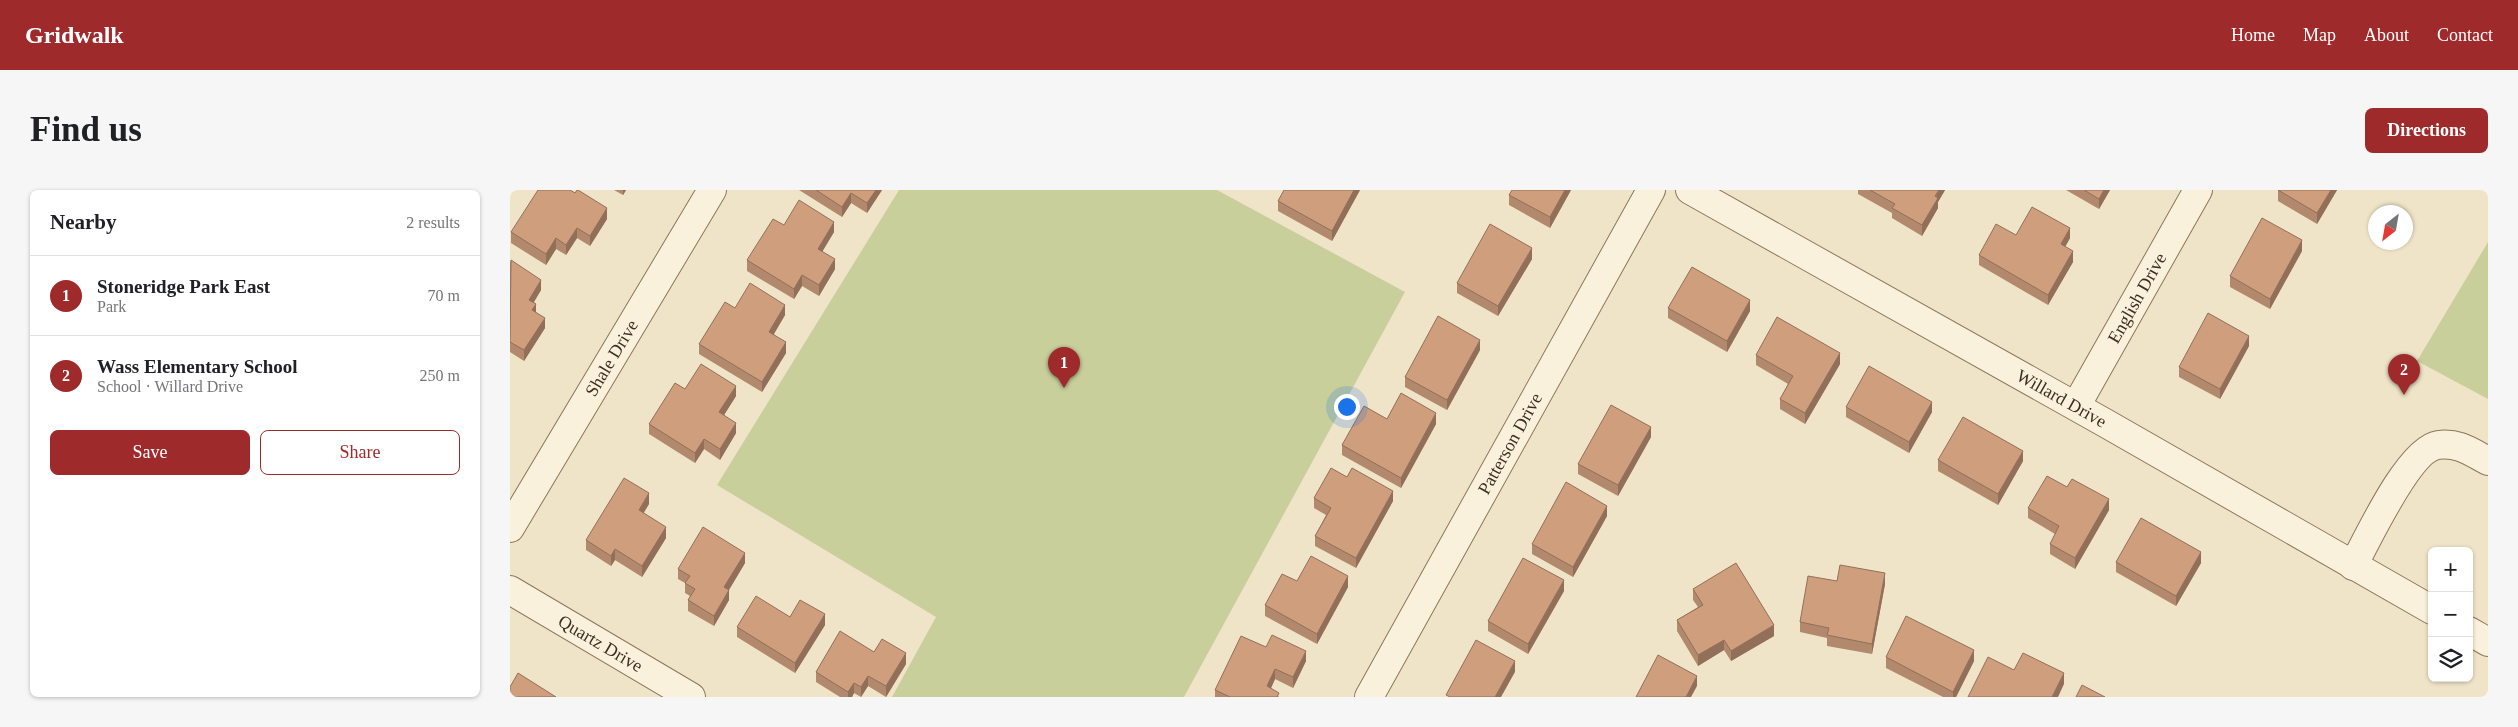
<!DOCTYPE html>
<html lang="en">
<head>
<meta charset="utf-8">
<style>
  :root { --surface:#fff; --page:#f6f6f6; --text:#202124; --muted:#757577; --line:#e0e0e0; --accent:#9e2a2b }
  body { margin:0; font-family:"Times New Roman",serif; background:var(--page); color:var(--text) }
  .controls { position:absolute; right:15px; bottom:15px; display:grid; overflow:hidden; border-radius:8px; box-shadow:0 1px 4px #0004 }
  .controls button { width:45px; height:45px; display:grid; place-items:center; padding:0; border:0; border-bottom:1px solid var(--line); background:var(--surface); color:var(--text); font:25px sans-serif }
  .compass { position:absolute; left:1858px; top:15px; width:45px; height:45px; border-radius:50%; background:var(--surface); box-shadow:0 1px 4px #0004; rotate:211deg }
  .you { position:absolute; left:836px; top:216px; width:18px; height:18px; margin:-12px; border:4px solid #fff; border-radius:50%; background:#1a73e8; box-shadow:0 0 0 8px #1a73e833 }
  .badge { display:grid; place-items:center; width:32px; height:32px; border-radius:50%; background:var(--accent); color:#fff; font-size:16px; font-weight:700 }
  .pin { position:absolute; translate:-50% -41px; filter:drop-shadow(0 1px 2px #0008) }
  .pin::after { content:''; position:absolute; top:26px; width:18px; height:15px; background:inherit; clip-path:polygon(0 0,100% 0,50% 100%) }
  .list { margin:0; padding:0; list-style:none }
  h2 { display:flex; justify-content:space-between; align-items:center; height:65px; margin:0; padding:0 20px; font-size:21px }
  h2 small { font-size:16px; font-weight:400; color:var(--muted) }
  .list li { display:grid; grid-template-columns:32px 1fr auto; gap:15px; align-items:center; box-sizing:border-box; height:80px; padding:0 20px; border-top:1px solid var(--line) }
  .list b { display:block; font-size:19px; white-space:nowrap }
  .list p { margin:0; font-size:16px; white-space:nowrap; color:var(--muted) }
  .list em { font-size:16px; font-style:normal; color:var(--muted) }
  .actions { display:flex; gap:10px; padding:15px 20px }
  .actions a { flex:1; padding:11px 0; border:1px solid var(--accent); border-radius:8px; text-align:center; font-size:18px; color:var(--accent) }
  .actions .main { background:var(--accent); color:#fff }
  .icon { flex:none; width:28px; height:28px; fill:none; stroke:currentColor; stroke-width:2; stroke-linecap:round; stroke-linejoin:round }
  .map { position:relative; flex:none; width:1978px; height:507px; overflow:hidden; border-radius:8px }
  header { display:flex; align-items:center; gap:30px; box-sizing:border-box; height:70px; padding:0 25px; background:var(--accent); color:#fff }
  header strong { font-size:24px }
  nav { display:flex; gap:28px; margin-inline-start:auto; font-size:18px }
  .intro { display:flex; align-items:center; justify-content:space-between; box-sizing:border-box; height:120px; padding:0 30px }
  h1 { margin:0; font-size:35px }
  .button { padding:12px 22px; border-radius:8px; background:var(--accent); color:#fff; font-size:18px; font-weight:700 }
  main { display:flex; gap:30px; padding:0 30px }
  aside { flex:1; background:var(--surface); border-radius:8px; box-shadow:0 1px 4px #0004 }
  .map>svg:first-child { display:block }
  .green { fill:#c9cf9b }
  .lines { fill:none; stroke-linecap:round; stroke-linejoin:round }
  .minor-casing { stroke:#8d765c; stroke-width:30 }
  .minor { stroke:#faf1dc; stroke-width:28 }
  .wall { fill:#b2896c }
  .shaded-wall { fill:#916f58 }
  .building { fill:#cf9f7d; stroke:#916f58 }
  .labels { text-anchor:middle; stroke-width:4.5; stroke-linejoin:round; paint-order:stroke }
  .street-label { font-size:18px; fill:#3d2e20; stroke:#f7eed8 }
</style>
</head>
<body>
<header>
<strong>Gridwalk</strong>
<nav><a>Home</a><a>Map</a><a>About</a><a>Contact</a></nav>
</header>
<div class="intro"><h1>Find us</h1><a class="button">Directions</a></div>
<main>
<aside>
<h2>Nearby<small>2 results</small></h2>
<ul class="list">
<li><span class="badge">1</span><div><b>Stoneridge Park East</b><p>Park</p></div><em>70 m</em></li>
<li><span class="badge">2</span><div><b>Wass Elementary School</b><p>School · Willard Drive</p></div><em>250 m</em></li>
</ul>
<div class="actions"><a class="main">Save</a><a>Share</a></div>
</aside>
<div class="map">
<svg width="1978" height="507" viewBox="0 0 1978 507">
  <rect width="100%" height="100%" fill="#f0e4c8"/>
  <g class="green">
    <polygon points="389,0 707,0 895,102 674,507 382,507 426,427 207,295"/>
    <polygon points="1978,52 1978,209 1907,171"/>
  </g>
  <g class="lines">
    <g class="minor-casing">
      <g id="minor">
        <path id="s1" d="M1180,0l417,234 325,186"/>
        <path id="s2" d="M1566,216l122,-216"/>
        <path id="s3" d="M0,338l202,-338"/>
        <path d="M1843,376c14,-26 56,-117 85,-121 20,-3 33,7 50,16"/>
        <path id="s4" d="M0,400l181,107"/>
        <polyline points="1959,441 1978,452"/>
        <path id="s5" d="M859,507l282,-507"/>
      </g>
    </g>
    <use href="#minor" class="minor"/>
  </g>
  <g class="wall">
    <polygon points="104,0 116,0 113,5"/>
    <polygon points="289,0 372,0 357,23 341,13 332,27"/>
    <polygon points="850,0 822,51 768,21 768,11"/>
    <polygon points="1061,0 1040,38 999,15 999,5"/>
    <polygon points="1348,0 1435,0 1428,12 1428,18 1412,46 1382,28 1382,23 1348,4"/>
    <polygon points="1556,0 1600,0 1589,19"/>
    <polygon points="1768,0 1827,0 1807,34 1768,11"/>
    <polygon points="97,29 80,56 67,48 56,65 46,59 36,75 1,53 1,42"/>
    <polygon points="274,35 324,42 312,61 325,79 309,106 292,96 284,109 237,81 237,70"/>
    <polygon points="1506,45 1560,48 1555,57 1563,72 1538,115 1469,75 1469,65"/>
    <polygon points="1792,61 1760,119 1720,97 1720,86"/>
    <polygon points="1022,69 988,126 947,103 947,93"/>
    <polygon points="0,71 31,100 24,112 26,122 35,138 14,171 0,162"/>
    <polygon points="225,118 275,125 264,144 276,163 252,202 189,164 189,154"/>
    <polygon points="1158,118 1240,121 1217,162 1158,128"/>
    <polygon points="1739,156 1710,209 1669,187 1669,177"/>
    <polygon points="970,160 937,220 895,197 895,187"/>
    <polygon points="1246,165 1330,174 1295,234 1270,219 1270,209 1278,194 1246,175"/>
    <polygon points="175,199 226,206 214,225 226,243 210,270 194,259 185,273 139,244 139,234"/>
    <polygon points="1336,217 1422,222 1399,263 1336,227"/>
    <polygon points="877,229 926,234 891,298 832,265 832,255"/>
    <polygon points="1141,247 1108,306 1068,284 1068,274"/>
    <polygon points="1428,270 1513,271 1488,315 1428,281"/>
    <polygon points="1557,297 1599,320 1565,379 1540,364 1540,354 1545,344 1518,328 1518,318"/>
    <polygon points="804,308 883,311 846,378 805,356 805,346 816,325 804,318"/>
    <polygon points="139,314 133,323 156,348 132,387 105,370 101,376 76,360 76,350"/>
    <polygon points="1097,326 1063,387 1022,364 1022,354"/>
    <polygon points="1606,372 1691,373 1666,416 1606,382"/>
    <polygon points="235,373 219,400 219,410 204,436 178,421 178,410 180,406 175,403 175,393 168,389 168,379"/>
    <polygon points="787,391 838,397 807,454 755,426 755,415"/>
    <polygon points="1327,391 1375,394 1362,464 1317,456 1317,448 1290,442 1290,432"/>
    <polygon points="1183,399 1264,446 1221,471 1214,460 1188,476 1167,441 1167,430 1188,417 1183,410"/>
    <polygon points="1054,401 1018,464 978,441 978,431"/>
    <polygon points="315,435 285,483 227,447 227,437"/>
    <polygon points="756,457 796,471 783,498 765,489 761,498 769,507 705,507 705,500"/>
    <polygon points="364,462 396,474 376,507 358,496 351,507 344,503 342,507 330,507 306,492 306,482"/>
    <polygon points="1376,467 1464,471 1446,507 1433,507 1376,478"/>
  </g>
  <g class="shaded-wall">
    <polygon points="113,0 116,0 113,5"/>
    <polygon points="366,0 372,0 357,23 357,13"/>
    <polygon points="844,0 850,0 822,51 822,41"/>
    <polygon points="1055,0 1061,0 1040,38 1040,27"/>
    <polygon points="1429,0 1435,0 1428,12 1428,18 1412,46 1412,35"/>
    <polygon points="1594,0 1600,0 1589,19 1589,9"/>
    <polygon points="1821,0 1827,0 1807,34 1807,23"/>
    <polygon points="341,3 341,13 332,27 332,17"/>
    <polygon points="97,18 97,29 80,56 80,46"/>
    <polygon points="324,32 324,42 308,69 308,59"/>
    <polygon points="67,38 67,48 56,65 56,55"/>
    <polygon points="1560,38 1560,48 1551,64 1551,54"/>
    <polygon points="46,48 46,59 36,75 36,64"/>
    <polygon points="1792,50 1792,61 1760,119 1760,109"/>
    <polygon points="1022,58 1022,69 988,126 988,116"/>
    <polygon points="1563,61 1563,72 1538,115 1538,105"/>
    <polygon points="325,69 325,79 309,106 309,95"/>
    <polygon points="292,85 292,96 284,109 284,99"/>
    <polygon points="31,90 31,100 19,120 19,110"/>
    <polygon points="1240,110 1240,121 1217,162 1217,151"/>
    <polygon points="26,114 26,124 22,120"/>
    <polygon points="275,115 275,125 259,152 259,142"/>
    <polygon points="35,128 35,138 14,171 14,160"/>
    <polygon points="1739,146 1739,156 1710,209 1710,199"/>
    <polygon points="970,150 970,160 937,220 937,210"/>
    <polygon points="276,152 276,163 252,202 252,192"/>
    <polygon points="1330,163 1330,174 1295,234 1295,223"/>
    <polygon points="226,196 226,206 209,233 209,222"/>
    <polygon points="1422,212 1422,222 1399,263 1399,252"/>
    <polygon points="926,223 926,234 891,298 891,288"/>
    <polygon points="226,233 226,243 210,270 210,259"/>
    <polygon points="1141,237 1141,247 1108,306 1108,295"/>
    <polygon points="194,249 194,259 185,273 185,263"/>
    <polygon points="1513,261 1513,271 1488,315 1488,304"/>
    <polygon points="883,301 883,311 846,378 846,368"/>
    <polygon points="139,303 139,314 129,331 129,320"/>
    <polygon points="1599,309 1599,320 1565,379 1565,368"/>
    <polygon points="1097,316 1097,326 1063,387 1063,377"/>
    <polygon points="156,337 156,348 132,387 132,376"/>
    <polygon points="105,359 105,370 101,376 101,366"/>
    <polygon points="1691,362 1691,373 1666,416 1666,406"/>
    <polygon points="235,363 235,373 214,408 214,397"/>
    <polygon points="1375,383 1375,394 1362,464 1362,454"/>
    <polygon points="838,386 838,397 807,454 807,444"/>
    <polygon points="1054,390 1054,401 1018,464 1018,454"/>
    <polygon points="219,400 219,410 204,436 204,426"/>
    <polygon points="315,424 315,435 285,483 285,473"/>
    <polygon points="1264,435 1264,446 1221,471 1221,461"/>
    <polygon points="1214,450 1214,460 1188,476 1188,465"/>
    <polygon points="1464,460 1464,471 1446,507 1443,507 1443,502"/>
    <polygon points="796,461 796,471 783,498 783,487"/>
    <polygon points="396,463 396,474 376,507 376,496"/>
    <polygon points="1005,471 1005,482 991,507 985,507"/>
    <polygon points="765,479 765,489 757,507 757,496"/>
    <polygon points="1554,483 1554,494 1548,507 1542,507"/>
    <polygon points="358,486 358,496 351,507 351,497"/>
    <polygon points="1187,486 1187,496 1181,507 1176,507"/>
    <polygon points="344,493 344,503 342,507 338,507 338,502"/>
  </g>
  <g class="building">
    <polygon points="28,0 60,0 65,3 67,0 68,0 97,18 80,46 67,38 56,55 46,48 36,64 1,42"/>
    <polygon points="306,0 366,0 357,13 341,3 332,17"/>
    <polygon points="774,0 844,0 822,41 768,11"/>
    <polygon points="1002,0 1055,0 1040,27 999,5"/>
    <polygon points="1360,0 1429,0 1425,6 1428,8 1412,35 1382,18 1385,14"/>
    <polygon points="1574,0 1594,0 1589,9"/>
    <polygon points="1768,0 1821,0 1807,23"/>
    <polygon points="289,10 324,32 308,59 325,69 309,95 292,85 284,99 237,70 263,29 274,35"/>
    <polygon points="1522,17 1560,38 1551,54 1563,61 1538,105 1469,65 1486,34 1506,45"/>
    <polygon points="1752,28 1792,50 1760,109 1720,86"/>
    <polygon points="980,34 1022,58 988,116 947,93"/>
    <polygon points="1,70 31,90 19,110 26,114 22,120 35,128 14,160 0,152"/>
    <polygon points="1182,77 1240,110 1217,151 1158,118"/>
    <polygon points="240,93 275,115 259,142 276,152 252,192 189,154 215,112 225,118"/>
    <polygon points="1698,123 1739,146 1710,199 1669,177"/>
    <polygon points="928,126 970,150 937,210 895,187"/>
    <polygon points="1267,127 1330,163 1295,223 1270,209 1283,186 1246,165"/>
    <polygon points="191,174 226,196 209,222 226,233 210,259 194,249 185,263 139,234 165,193 175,199"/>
    <polygon points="1359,176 1422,212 1399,252 1336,217"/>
    <polygon points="891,203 926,223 891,288 832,255 854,216 877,229"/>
    <polygon points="1101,215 1141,237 1108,295 1068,274"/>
    <polygon points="1453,227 1513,261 1488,304 1428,270"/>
    <polygon points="821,278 837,287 842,278 883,301 846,368 805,346 821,318 804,308"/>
    <polygon points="1537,286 1557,297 1562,289 1599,309 1565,368 1540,354 1549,336 1518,318"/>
    <polygon points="114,288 139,303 129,320 156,337 132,376 105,359 101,366 76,350"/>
    <polygon points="1056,292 1097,316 1063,377 1022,354"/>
    <polygon points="1631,328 1691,362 1666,406 1606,372"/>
    <polygon points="193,337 235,363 214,397 219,400 204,426 178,410 185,399 175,393 180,386 168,379"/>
    <polygon points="801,366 838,386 807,444 755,415 772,384 787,391"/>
    <polygon points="1013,368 1054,390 1018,454 978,431"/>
    <polygon points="1226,373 1264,435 1221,461 1214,450 1188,465 1167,430 1193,415 1183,399"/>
    <polygon points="1330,375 1375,383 1362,454 1317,445 1319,438 1290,432 1298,386 1327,391"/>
    <polygon points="246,406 280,427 290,410 315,424 285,473 227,437"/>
    <polygon points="1396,426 1464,460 1443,502 1376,467"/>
    <polygon points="330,441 364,462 372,449 396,463 376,496 358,486 351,497 344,493 338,502 306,482"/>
    <polygon points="762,445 796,461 783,487 765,479 757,496 769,503 767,507 720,507 705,500 731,446 756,457"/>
    <polygon points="966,450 1005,471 985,507 940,507 936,505"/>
    <polygon points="1513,463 1554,483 1542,507 1458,507 1478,467 1504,480"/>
    <polygon points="1148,465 1187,486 1176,507 1126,507"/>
    <polygon points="8,483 46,507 0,507 0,497"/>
    <polygon points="1572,495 1595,507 1566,507"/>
  </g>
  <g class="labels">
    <g class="street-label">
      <text dy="6" stroke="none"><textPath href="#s2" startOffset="124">English Drive</textPath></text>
      <text dy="6" stroke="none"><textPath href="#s3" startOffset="198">Shale Drive</textPath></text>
      <text dy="6" stroke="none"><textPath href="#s1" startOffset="426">Willard Drive</textPath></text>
      <text dy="6" stroke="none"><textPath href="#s5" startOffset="290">Patterson Drive</textPath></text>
      <text dy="6" stroke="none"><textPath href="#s4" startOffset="105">Quartz Drive</textPath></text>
    </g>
  </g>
</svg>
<div class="controls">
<button>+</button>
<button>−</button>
<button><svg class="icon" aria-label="layers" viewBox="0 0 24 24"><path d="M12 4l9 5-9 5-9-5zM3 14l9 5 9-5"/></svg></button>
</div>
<svg class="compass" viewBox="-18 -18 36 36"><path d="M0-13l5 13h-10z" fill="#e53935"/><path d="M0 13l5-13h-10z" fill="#757577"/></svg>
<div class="you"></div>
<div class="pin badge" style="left:554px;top:198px">1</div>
<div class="pin badge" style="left:1894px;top:205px">2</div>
</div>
</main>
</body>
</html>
